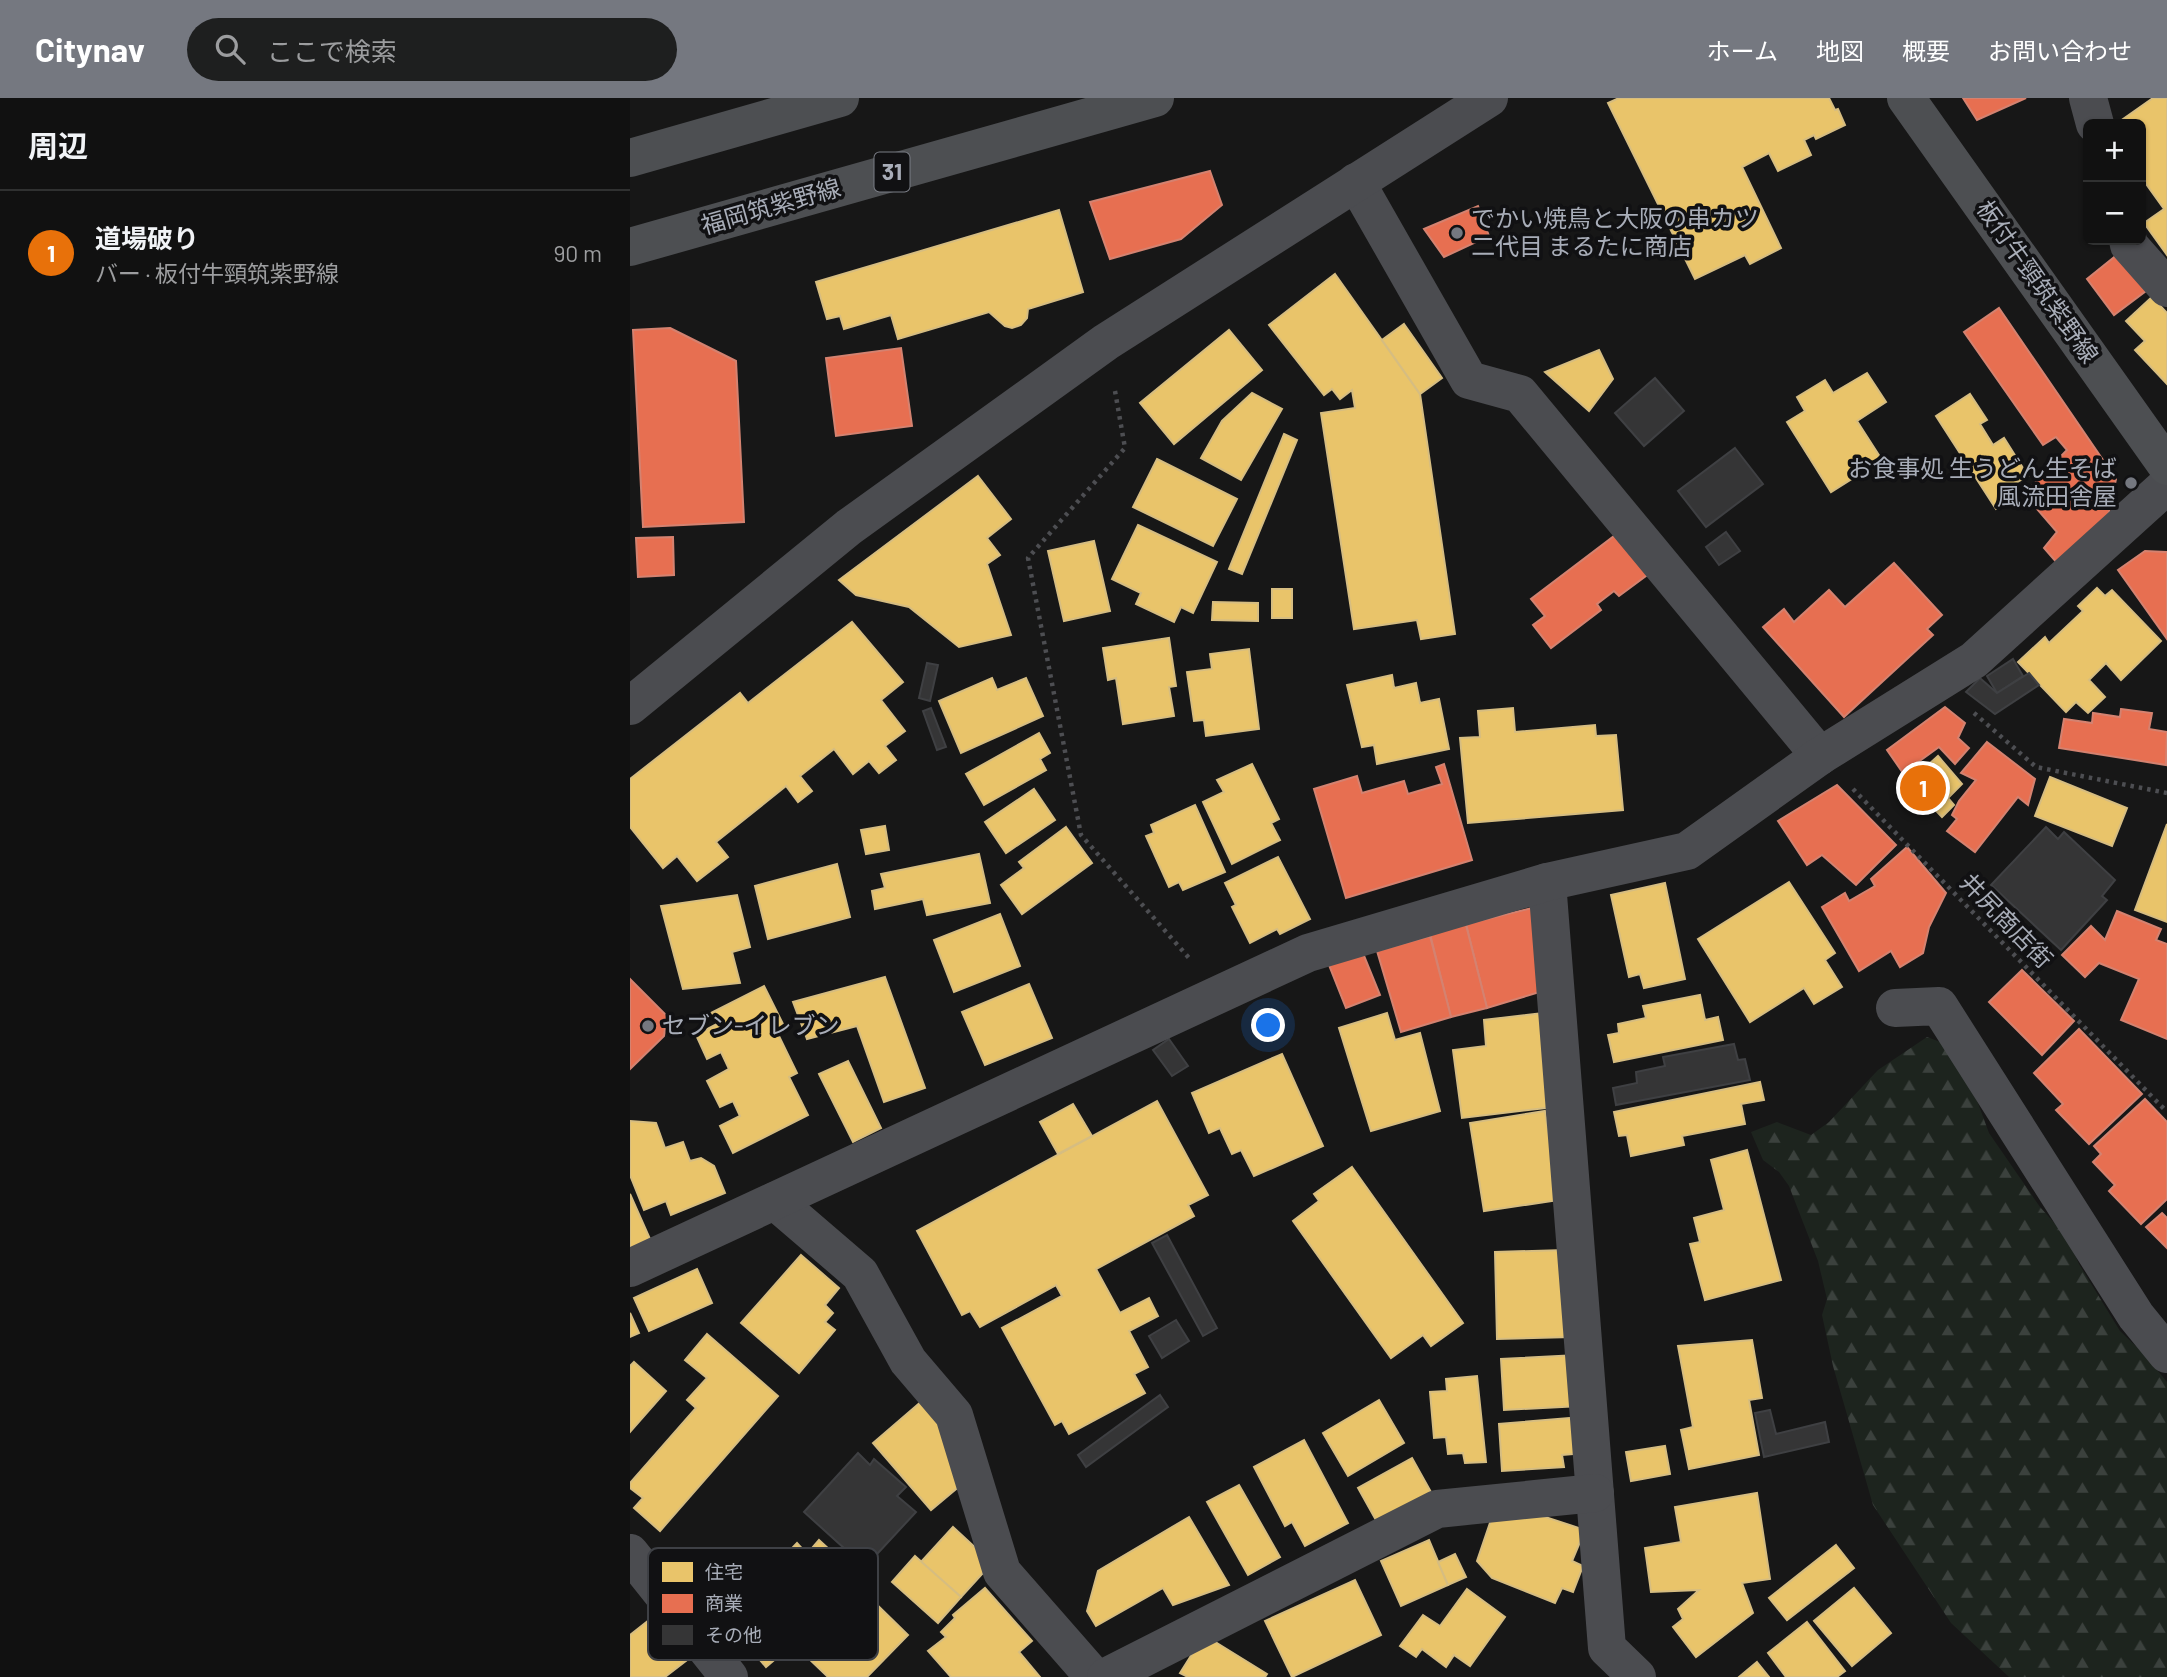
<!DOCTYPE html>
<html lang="ja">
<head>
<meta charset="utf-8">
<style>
  :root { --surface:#111; --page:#1e1f1f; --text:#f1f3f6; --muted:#9c9d9f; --line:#303131; --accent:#757880 }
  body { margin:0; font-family:Barlow,"Noto Sans JP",sans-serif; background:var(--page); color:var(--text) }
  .controls { position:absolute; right:21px; top:21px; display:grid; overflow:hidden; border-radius:10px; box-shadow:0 2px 5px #0004 }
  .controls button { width:63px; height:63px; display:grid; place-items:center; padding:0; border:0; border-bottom:2px solid var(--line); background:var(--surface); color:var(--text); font:35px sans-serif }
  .you { position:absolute; left:639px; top:928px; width:24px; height:24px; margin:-18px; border:5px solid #fff; border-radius:50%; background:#1a73e8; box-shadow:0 0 0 10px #1a73e833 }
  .badge { display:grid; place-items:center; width:46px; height:46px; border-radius:50%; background:var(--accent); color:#fff; font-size:23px; font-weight:700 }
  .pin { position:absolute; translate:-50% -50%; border:4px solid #fff; box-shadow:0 2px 7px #0006 }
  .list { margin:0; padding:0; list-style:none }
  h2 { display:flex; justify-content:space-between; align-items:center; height:91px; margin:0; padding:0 28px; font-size:30px }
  h2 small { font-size:23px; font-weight:400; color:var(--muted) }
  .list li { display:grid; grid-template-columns:46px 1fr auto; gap:21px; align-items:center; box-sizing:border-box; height:126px; padding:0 28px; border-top:2px solid var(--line) }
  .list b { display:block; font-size:26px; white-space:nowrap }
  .list p { margin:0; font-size:23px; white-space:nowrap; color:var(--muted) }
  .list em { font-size:23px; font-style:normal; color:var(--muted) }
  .icon { flex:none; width:38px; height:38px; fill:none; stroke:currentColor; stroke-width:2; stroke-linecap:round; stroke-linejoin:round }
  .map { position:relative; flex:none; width:1537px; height:1579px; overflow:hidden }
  header { display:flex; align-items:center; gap:42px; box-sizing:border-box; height:98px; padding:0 35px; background:var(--accent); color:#fff }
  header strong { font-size:33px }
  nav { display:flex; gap:38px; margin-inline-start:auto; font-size:24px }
  .search { width:490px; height:63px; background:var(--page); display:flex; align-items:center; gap:18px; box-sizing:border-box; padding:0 24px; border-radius:38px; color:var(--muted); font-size:26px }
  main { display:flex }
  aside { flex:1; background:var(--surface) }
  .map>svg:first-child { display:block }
  .forest { fill:url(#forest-firs) }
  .homes { fill:#e9c46a; stroke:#d6bd81; stroke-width:2 }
  .shops { fill:#e76f51; stroke:#d48270; stroke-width:2 }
  .building { fill:#353536; stroke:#3f4043; stroke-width:2 }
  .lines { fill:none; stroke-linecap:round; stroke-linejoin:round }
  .path { stroke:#4d4e52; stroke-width:4.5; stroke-dasharray:3.5 5; stroke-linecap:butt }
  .minor { stroke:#4b4c50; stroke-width:38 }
  .major { stroke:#4d4f52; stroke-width:38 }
  .poi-dot { fill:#757880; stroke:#111113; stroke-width:2.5 }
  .labels { text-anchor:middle; stroke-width:7; stroke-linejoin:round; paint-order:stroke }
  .shield { fill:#111113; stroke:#7b7e86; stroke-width:2 }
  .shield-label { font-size:23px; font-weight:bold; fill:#a8adb8 }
  .street-label { font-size:24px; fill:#a8adb8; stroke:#111113 }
  .poi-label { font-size:24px; fill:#a8adb8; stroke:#111113; text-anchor:start }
  .key { fill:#111113; stroke:#3e4045; stroke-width:2 }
  .key-label { font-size:19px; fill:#a8adb8 }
</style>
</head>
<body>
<header>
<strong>Citynav</strong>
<div class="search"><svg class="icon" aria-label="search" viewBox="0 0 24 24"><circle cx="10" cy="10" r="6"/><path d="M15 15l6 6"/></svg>ここで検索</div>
<nav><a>ホーム</a><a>地図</a><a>概要</a><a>お問い合わせ</a></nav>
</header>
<main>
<aside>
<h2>周辺<small></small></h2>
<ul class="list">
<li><span class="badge" style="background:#e8710a">1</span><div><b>道場破り</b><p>バー · 板付牛頸筑紫野線</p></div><em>90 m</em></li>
</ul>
</aside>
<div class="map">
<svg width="1537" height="1579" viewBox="0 0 1537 1579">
  <defs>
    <pattern id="forest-firs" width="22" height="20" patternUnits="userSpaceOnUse" patternTransform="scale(1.75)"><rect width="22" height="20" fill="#1d241e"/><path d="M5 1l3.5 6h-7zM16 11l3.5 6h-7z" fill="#3b413d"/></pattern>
  </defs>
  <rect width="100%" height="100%" fill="#171717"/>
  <polygon class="forest" points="1297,939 1321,948 1345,997 1359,1035 1410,1109 1437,1139 1449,1166 1490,1233 1515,1257 1537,1284 1537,1579 1379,1579 1321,1525 1243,1407 1203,1268 1192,1217 1197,1201 1188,1163 1159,1088 1149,1074 1133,1062 1121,1034 1147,1024 1181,1037 1199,1024 1248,972"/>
  <g class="homes">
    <polygon points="989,0 1199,0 1205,12 1208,11 1215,27 1186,41 1184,37 1174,42 1181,57 1148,73 1139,55 1112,69 1151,150 1120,166 1115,157 1065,181 978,5"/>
    <polygon points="1523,0 1537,0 1537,157 1514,125 1534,111 1511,79 1511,26 1486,26"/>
    <polygon points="429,112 453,194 398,211 397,220 391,227 382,230 375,228 359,214 268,241 261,217 214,231 210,218 197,221 186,184"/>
    <polygon points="705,176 790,296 825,536 791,541 787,522 724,531 691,315 725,310 722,292 710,301 702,291 694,297 639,227"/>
    <polygon points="1522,199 1537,215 1537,286 1505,252 1515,243 1496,223"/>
    <polygon points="774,226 812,280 790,296 752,242"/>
    <polygon points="599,232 632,272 544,346 510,305"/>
    <polygon points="969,252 983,281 959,313 915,274"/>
    <polygon points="1237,275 1256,304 1227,323 1252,362 1201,394 1157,324 1175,313 1167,299 1195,282 1203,295"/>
    <polygon points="622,295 652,311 611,382 571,360 592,323"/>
    <polygon points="1340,296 1357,322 1350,326 1363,347 1374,340 1398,378 1379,389 1385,399 1366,411 1306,318"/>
    <polygon points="654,336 667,342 612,476 599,471"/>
    <polygon points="527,361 607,401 583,448 503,409"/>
    <polygon points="348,378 381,421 357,440 370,457 357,466 381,537 329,549 279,509 226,497 209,482"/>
    <polygon points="508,427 587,464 563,515 551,509 544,524 506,506 511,495 482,481"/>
    <polygon points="464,443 480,513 434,523 418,453"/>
    <polygon points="1467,490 1475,498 1482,492 1531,543 1491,582 1476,565 1459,582 1475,599 1458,615 1446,604 1436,614 1388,564 1415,539 1419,545 1453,513 1448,508"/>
    <rect x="642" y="491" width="20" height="29"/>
    <polygon points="583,504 628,505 628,523 582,522"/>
    <polygon points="222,524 273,584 251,602 275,633 255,648 266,662 249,675 239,663 223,676 204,651 170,678 182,693 168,704 156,688 86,744 98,759 67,783 47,758 33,770 0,729 0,681 110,595 118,605"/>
    <polygon points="539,540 546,588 539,589 544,618 493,626 486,580 478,582 473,550"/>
    <polygon points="619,551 629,631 576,638 574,622 564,623 557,574 582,571 580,556"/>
    <polygon points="762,577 764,590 786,585 790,605 809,601 819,651 747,666 744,647 732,649 717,587"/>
    <polygon points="362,580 367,592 396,580 413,618 331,655 309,603"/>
    <polygon points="883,610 885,634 965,627 966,638 986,637 993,712 838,725 830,640 850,639 848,613"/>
    <polygon points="409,635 420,655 410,661 416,672 354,707 336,676"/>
    <polygon points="1308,658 1332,686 1318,700 1324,707 1312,719 1279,684"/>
    <polygon points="622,666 649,721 641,725 650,742 602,766 573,704 594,694 587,682"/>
    <polygon points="1420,679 1497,710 1482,748 1405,718"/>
    <polygon points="404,691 425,722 376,755 355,724"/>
    <polygon points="565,707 595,774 553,792 549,784 539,789 516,738 524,735 521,727"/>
    <polygon points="1537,726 1537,824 1505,812"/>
    <polygon points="255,728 259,752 236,756 231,732"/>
    <polygon points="436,729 462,765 392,816 371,787 394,770 389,764"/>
    <polygon points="349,756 360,805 297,817 293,801 245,811 242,793 255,790 251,776"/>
    <polygon points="648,759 680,821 650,836 647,831 620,845 602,809 606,807 595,785"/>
    <polygon points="207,766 220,819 138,841 125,788"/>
    <polygon points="1159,784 1205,855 1195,862 1212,889 1184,906 1174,890 1120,924 1068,841"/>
    <polygon points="1035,785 1055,881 1014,890 1010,876 999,879 981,797"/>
    <polygon points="107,797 120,849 102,854 110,885 53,891 31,808"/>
    <polygon points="370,816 390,868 324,894 304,842"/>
    <polygon points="255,879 295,990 254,1004 227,928 177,941 163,904"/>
    <polygon points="399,886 422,940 355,967 332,914"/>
    <polygon points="134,888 154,928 146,932 167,975 159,979 178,1017 103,1055 90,1028 110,1018 103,1003 90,1009 77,983 99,971 91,954 77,961 66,937 87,926 81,915"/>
    <polygon points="1070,897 1075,922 1088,919 1093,942 984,964 978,937 989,935 988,926 1016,920 1013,908"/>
    <polygon points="921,914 924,1009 832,1020 823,952 856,948 854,922"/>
    <polygon points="757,915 765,942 790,935 810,1013 741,1033 709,930"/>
    <polygon points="652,956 693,1048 624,1078 611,1052 602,1056 590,1030 579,1035 562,995"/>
    <polygon points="218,963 251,1030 223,1044 189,976"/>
    <polygon points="1130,984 1134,1002 1111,1006 1115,1026 1052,1038 1054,1047 1001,1058 997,1037 989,1038 984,1014"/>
    <polygon points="527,1003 578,1097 558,1107 564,1118 466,1171 490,1215 519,1200 528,1218 499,1233 518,1269 504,1276 515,1295 439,1336 432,1323 425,1327 372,1230 432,1198 426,1187 350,1229 340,1213 332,1217 287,1133"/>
    <polygon points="443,1006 462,1038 428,1056 410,1024"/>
    <polygon points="915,1013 929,1102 854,1113 840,1025"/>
    <polygon points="0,1023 26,1025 35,1050 53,1044 60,1063 71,1060 84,1068 95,1095 41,1117 36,1103 14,1112 0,1077"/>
    <polygon points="1117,1052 1151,1182 1075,1202 1060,1146 1070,1144 1064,1120 1094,1112 1081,1062"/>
    <polygon points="722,1069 833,1225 801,1248 793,1237 761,1260 663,1123 689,1103 684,1096"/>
    <polygon points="0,1096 20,1141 0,1150"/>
    <polygon points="935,1152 941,1239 867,1241 865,1154"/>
    <polygon points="171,1157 209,1190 195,1207 203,1215 195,1224 205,1232 169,1275 111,1225"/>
    <polygon points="67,1171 82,1205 19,1233 4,1200"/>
    <polygon points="0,1215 9,1235 0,1239"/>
    <polygon points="77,1236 148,1298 30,1433 4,1410 13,1400 0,1390 0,1385 66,1310 57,1302 77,1280 55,1262"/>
    <polygon points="1122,1242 1132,1300 1119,1302 1129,1357 1059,1371 1051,1332 1063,1329 1048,1248"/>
    <polygon points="947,1257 950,1308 874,1312 871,1261"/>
    <polygon points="4,1264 36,1293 0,1334 0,1268"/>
    <polygon points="847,1278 856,1364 835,1365 833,1355 818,1356 816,1339 804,1340 800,1294 817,1293 816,1281"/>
    <polygon points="749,1302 774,1345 718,1378 693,1335"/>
    <polygon points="292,1303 324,1341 337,1382 301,1412 243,1345"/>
    <polygon points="951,1319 954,1355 932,1357 934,1369 872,1373 869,1326"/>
    <polygon points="674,1342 718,1425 675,1448 662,1424 655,1428 624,1369"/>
    <polygon points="1035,1348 1040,1376 1001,1383 996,1354"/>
    <polygon points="782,1360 801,1394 747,1424 728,1390"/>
    <polygon points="609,1387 650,1459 618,1477 577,1404"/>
    <polygon points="1127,1395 1140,1481 1112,1485 1123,1515 1066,1559 1043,1529 1053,1521 1048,1511 1069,1492 1021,1494 1015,1450 1051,1444 1045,1409"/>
    <polygon points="885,1409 955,1432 942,1463 953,1468 943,1494 932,1490 925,1505 862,1480 847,1463 863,1416"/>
    <polygon points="559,1419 599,1487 543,1507 533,1490 466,1528 457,1513 468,1473"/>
    <polygon points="323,1429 362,1465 331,1499 291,1464"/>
    <polygon points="189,1442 240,1489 236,1496 278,1537 237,1579 198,1579 176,1558 187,1545 137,1497 152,1481 142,1471 167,1445 177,1456"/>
    <polygon points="799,1442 818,1487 771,1508 751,1463"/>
    <polygon points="1206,1447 1224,1470 1157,1522 1139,1500"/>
    <polygon points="825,1456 836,1479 818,1487 808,1464"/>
    <polygon points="285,1458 331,1499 308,1525 262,1484"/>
    <polygon points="725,1482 751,1537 662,1579 635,1523"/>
    <polygon points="355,1490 402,1543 389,1554 410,1579 321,1579 298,1553 316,1539 311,1534 325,1520 323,1517"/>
    <polygon points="1224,1490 1261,1535 1222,1568 1184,1523"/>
    <polygon points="837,1491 875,1519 840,1568 824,1557 816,1569 792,1551 786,1559 770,1548 793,1517 810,1528"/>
    <polygon points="126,1504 163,1546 136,1569 100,1527"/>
    <polygon points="23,1519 57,1562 35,1579 0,1579 0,1537"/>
    <polygon points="1177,1524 1215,1573 1207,1579 1156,1579 1138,1555"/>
    <polygon points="574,1537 637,1576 635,1579 558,1579 550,1575"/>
    <polygon points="1127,1564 1139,1579 1109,1579"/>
  </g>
  <g class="shops">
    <polygon points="1333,0 1396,0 1347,22"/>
    <polygon points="580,73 592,107 551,141 480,161 460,104"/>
    <polygon points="848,108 859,138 814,159 794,131"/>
    <polygon points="1488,156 1516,193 1484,217 1457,181"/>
    <polygon points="1369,210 1486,381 1478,419 1428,466 1414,450 1427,434 1394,396 1437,352 1426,339 1413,347 1334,234"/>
    <polygon points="40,230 106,263 114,424 13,429 3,232"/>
    <polygon points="271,250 282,328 206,338 196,260"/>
    <polygon points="992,432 1024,472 989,498 984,493 967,506 971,512 921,550 903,527 915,518 901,501"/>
    <polygon points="43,439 44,477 8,479 6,440"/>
    <polygon points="1515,453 1537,454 1537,541 1488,472"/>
    <polygon points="1264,465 1312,517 1297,531 1303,537 1214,619 1133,529 1154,511 1164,524 1199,492 1215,509"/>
    <polygon points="1315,609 1335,625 1328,640 1339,650 1325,666 1309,649 1273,675 1257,652"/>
    <polygon points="1491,611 1522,615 1519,631 1537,634 1536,667 1429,650 1434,621 1462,625 1463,615 1490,619"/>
    <polygon points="1357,644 1405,681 1398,707 1388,699 1345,754 1317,733 1327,721 1322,717 1329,703 1346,682 1331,675"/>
    <polygon points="814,666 842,762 716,800 684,691 727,678 732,695 774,683 778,696 812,686 806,669"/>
    <polygon points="1207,687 1266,747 1226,787 1192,757 1177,767 1148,723"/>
    <polygon points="1277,749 1316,795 1299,829 1293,855 1270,869 1261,853 1229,873 1192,809 1215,795 1219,803 1245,788 1241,781"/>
    <polygon points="902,810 916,892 857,910 836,826"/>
    <polygon points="1487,813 1531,831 1526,842 1537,846 1537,941 1491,922 1509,881 1469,865 1455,879 1432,857 1461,828 1475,842"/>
    <polygon points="834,819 857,910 821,919 798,828"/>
    <polygon points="800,838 821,919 771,934 747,853"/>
    <polygon points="730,848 750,897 716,910 697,862"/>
    <polygon points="1392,872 1444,923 1412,957 1359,904"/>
    <polygon points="0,881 37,918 34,938 0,971"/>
    <polygon points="1449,931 1512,996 1459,1046 1426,1012 1433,1006 1404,975"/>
    <polygon points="1515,1001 1537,1024 1537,1101 1511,1126 1479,1093 1485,1087 1463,1064 1471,1056 1464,1048"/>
    <polygon points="1532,1115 1537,1120 1537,1150 1516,1129"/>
  </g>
  <g class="building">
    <polygon points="1025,280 1054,313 1014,348 985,315"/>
    <polygon points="1105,350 1133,386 1076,429 1048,393"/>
    <polygon points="1096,434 1110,453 1089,467 1076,449"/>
    <polygon points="1383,561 1393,578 1367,595 1357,578"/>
    <polygon points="297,565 308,567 300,603 289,600"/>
    <polygon points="1399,575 1409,587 1365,616 1336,594 1350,580 1367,595"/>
    <polygon points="301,610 316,649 307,652 293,613"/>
    <polygon points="1416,729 1428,741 1434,734 1485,782 1472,798 1477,802 1431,852 1361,787"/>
    <polygon points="539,941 558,968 542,978 523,952"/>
    <polygon points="1104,946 1108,962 1115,961 1120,982 986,1007 983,990 1007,985 1006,974 1035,968 1033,959"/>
    <polygon points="537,1137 587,1230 573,1238 522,1145"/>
    <polygon points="546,1222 559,1243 532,1260 519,1238"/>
    <polygon points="530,1297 538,1309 456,1369 448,1357"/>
    <polygon points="1140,1312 1146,1336 1195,1324 1199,1344 1134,1359 1125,1315"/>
    <polygon points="228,1355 240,1367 244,1361 276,1389 267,1398 286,1414 235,1469 174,1414"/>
  </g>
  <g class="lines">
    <g class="path">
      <polyline points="485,293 495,350 398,460 451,737 559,860"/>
      <polyline points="1344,615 1406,669 1537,695"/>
      <polyline points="1223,691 1537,1014"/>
    </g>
    <g class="minor">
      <polyline points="1458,0 1465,26"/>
      <polyline points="726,84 839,282 890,296 1190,658"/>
      <polyline points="1498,142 1499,147 1537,190"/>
      <polyline points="0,608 219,429 476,244 859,0"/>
      <polyline points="917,784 977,1550 1007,1579"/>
      <polyline points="1265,910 1309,908 1506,1218 1537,1256"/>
      <polyline points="145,1103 230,1176 278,1263 324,1317 372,1474 464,1579"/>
      <polyline points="0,1170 678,855 917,784 1057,753 1190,658 1344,562 1537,387"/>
      <polyline points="0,1455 99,1579"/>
      <polyline points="476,1579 807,1411 965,1395"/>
    </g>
    <g class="major">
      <polyline points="1276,0 1537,368"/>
      <polyline points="0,60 210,0"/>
      <polyline points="0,149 525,0"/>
    </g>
  </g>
  <g class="poi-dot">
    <circle cx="827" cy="135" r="7"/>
    <circle cx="1501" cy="385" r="7"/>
    <circle cx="18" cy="928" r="7"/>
  </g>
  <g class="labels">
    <rect class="shield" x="244.5" y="54.5" width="35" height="39" rx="5"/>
    <g class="shield-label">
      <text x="262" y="82">31</text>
    </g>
    <g class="street-label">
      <text transform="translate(141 109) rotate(-16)" y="8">福岡筑紫野線</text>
      <text transform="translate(1407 184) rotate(55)" y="8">板付牛頸筑紫野線</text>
      <text transform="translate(1376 823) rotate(46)" y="8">井尻商店街</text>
    </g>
    <g class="poi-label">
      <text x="841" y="129">でかい焼鳥と大阪の串カツ<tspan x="841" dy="28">二代目 まるたに商店</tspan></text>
      <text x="1487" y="379" text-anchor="end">お食事処 生うどん生そば<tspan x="1487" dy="28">風流田舎屋</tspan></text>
      <text x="32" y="936">セブン-イレブン</text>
    </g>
  </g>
  <rect x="18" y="1450" width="230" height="112" rx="10" class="key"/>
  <rect x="32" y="1464" width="31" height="20" fill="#e9c46a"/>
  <rect x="32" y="1496" width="31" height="19" fill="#e76f51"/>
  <rect x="32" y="1527" width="31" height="20" fill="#353536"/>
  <g class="key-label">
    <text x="75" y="1481">住宅</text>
    <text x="75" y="1512">商業</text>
    <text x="75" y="1544">その他</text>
  </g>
</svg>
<div class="controls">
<button>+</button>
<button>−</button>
</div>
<div class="you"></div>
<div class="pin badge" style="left:1293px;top:690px;background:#e8710a">1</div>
</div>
</main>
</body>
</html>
